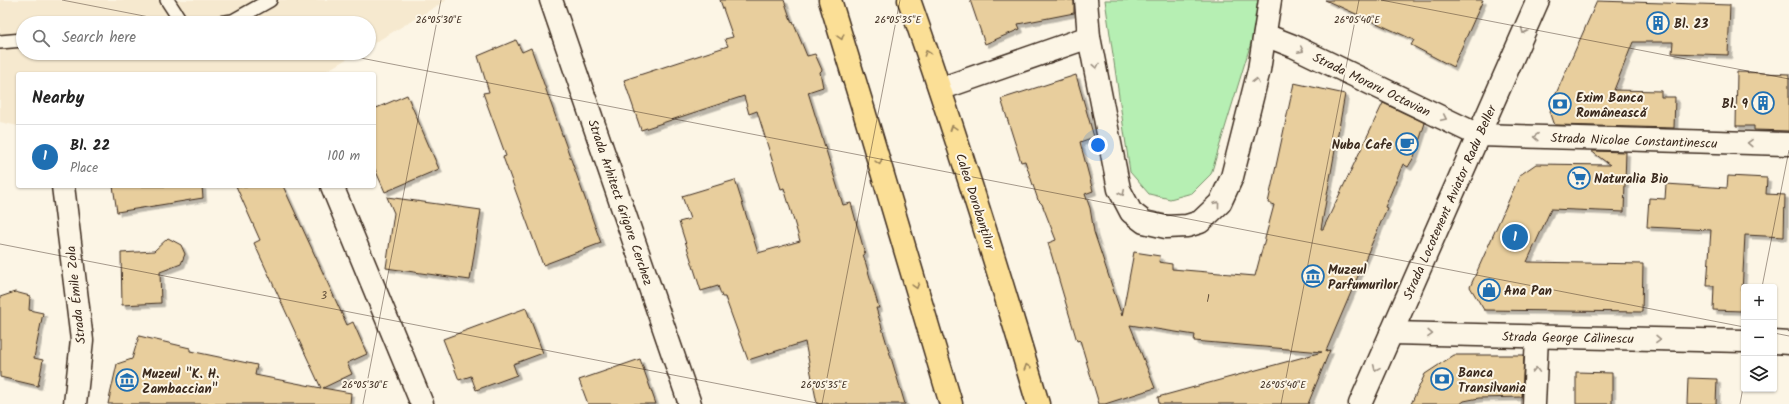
<!DOCTYPE html>
<html lang="en">
<head>
<meta charset="utf-8">
<style>
  :root { --surface:#fff; --page:#f2f2f2; --text:#222; --muted:#767676; --line:#e0e0e0; --accent:#1f6fb2 }
  body { margin:0; font-family:Kalam,sans-serif; background:var(--page); color:var(--text) }
  .controls { position:absolute; right:12px; bottom:12px; display:grid; overflow:hidden; border-radius:4px; box-shadow:0 1px 3px #0004 }
  .controls button { width:36px; height:36px; display:grid; place-items:center; padding:0; border:0; border-bottom:1px solid var(--line); background:var(--surface); color:var(--text); font:20px sans-serif }
  .you { position:absolute; left:1098px; top:145px; width:14px; height:14px; margin:-10px; border:3px solid #fff; border-radius:50%; background:#1a73e8; box-shadow:0 0 0 6px #1a73e833 }
  .badge { display:grid; place-items:center; width:26px; height:26px; border-radius:50%; background:var(--accent); color:#fff; font-size:13px; font-weight:700 }
  .pin { position:absolute; translate:-50% -50%; border:2px solid #fff; box-shadow:0 1px 4px #0006 }
  .list { margin:0; padding:0; list-style:none }
  h2 { display:flex; justify-content:space-between; align-items:center; height:52px; margin:0; padding:0 16px; font-size:17px }
  h2 small { font-size:13px; font-weight:400; color:var(--muted) }
  .list li { display:grid; grid-template-columns:26px 1fr auto; gap:12px; align-items:center; box-sizing:border-box; height:64px; padding:0 16px; border-top:1px solid var(--line) }
  .list b { display:block; font-size:15px; white-space:nowrap }
  .list p { margin:0; font-size:13px; white-space:nowrap; color:var(--muted) }
  .list em { font-size:13px; font-style:normal; color:var(--muted) }
  .icon { flex:none; width:22px; height:22px; fill:none; stroke:currentColor; stroke-width:2; stroke-linecap:round; stroke-linejoin:round }
  .map { position:relative; flex:none; width:1789px; height:404px; overflow:hidden }
  .search { position:absolute; background:var(--surface); box-shadow:0 1px 3px #0004; left:16px; top:16px; width:360px; height:44px; display:flex; align-items:center; gap:10px; box-sizing:border-box; padding:0 14px; border-radius:22px; color:var(--muted); font-size:15px }
  .panel { position:absolute; background:var(--surface); box-shadow:0 1px 3px #0004; left:16px; top:72px; width:360px; height:116px; border-radius:4px }
  .map>svg:first-child { display:block }
  .built { fill:#f6e9cf }
  .green { fill:#b6efb3; stroke:#788c68 }
  .building { fill:#e8ce9d; stroke:#3b2a1e; filter:url(#shadow) }
  .lines { fill:none; stroke-linecap:round; stroke-linejoin:round }
  .service-casing { stroke:#3b2a1e; stroke-width:16 }
  .minor-casing { stroke:#3b2a1e; stroke-width:25 }
  .tertiary-casing { stroke:#3b2a1e; stroke-width:25 }
  .primary-casing { stroke:#3b2a1e; stroke-width:25 }
  .service { stroke:#fcf5e5; stroke-width:13 }
  .minor { stroke:#fcf5e5; stroke-width:22 }
  .tertiary { stroke:#fcf5e5; stroke-width:22 }
  .primary { stroke:#fbdf96; stroke-width:22 }
  .oneway { stroke:#9c9082 }
  .oneway2 { stroke:#9b845a }
  .ticks { fill:none; stroke:#3b2a1e; stroke-width:1; stroke-opacity:0.45 }
  .labels { text-anchor:middle; stroke-width:4; stroke-linejoin:round; paint-order:stroke }
  .number-label { font-size:11px; fill:#66533e }
  .poi-label { font-size:13px; font-weight:bold; fill:#3b2a1e; stroke:#fcf5e5; text-anchor:start }
  .street-label { font-size:13px; fill:#3b2a1e; stroke:#fcf5e5 }
  .ticks-label { font-size:10px; text-anchor:middle; fill:#3b2a1e; stroke:#fcf5e5; stroke-width:4; stroke-linejoin:round; paint-order:stroke }
</style>
</head>
<body>
<div class="map">
<svg width="1789" height="404" viewBox="0 0 1789 404">
  <defs>
    <filter id="shadow"><feDropShadow dx="3.5" dy="3.5" stdDeviation="0" flood-color="#0004"/></filter>
  </defs>
  <rect width="100%" height="100%" fill="#fcf5e5"/>
  <filter id="ink" filterUnits="userSpaceOnUse"><feTurbulence type="fractalNoise" baseFrequency=".025" numOctaves="2"/><feDisplacementMap in="SourceGraphic" scale="8" xChannelSelector="R" yChannelSelector="G"/><feConvolveMatrix kernelMatrix="1 2 1 2 8 2 1 2 1" color-interpolation-filters="sRGB"/></filter>
  <g filter="url(#ink)">
    <polygon class="built" points="0,0 447,0 369,46 369,23 23,23 23,53 357,53 321,74 18,74 18,126 0,122"/>
    <polygon class="green" points="1105,0 1261,0 1257,23 1211,174 1192,193 1170,199 1149,194 1130,172"/>
    <g class="building">
      <polygon points="720,0 784,0 792,23 793,22 807,56 815,54 822,70 820,72 823,87 808,92 843,205 851,203 865,254 863,254 879,308 876,308 905,404 817,404 805,342 748,360 725,297 722,297 718,286 701,291 679,222 690,219 682,196 735,180 758,253 800,241 784,188 781,189 757,111 749,114 744,96 641,130 624,80 728,46 725,39 733,37"/>
      <polygon points="970,0 1074,0 1074,13 1018,24 1020,29 985,44"/>
      <polygon points="1325,0 1483,0 1453,67 1411,45 1414,40"/>
      <polygon points="1597,1 1730,5 1728,55 1672,53 1673,42 1633,42 1614,90 1661,91 1661,97 1675,97 1674,128 1556,125 1553,123 1550,114 1551,105"/>
      <polygon points="516,40 522,52 531,48 601,243 543,265 503,157 506,156 483,93 489,92 478,56"/>
      <polygon points="1737,72 1789,74 1789,131 1754,130 1754,126 1736,126"/>
      <polygon points="1076,75 1094,137 1080,142 1093,191 1085,194 1090,208 1094,232 1122,316 1134,252 1160,256 1159,262 1172,264 1172,269 1255,276 1274,205 1268,203 1294,83 1345,94 1321,229 1323,229 1383,103 1425,123 1414,157 1408,167 1403,164 1385,207 1387,208 1326,351 1330,350 1308,404 1159,404 1158,397 1322,352 1194,341 1195,335 1130,325 1155,388 1105,404 1099,404 1080,340 1077,341 1048,243 1056,240 1042,204 1038,200 1025,161 1021,162 1001,99"/>
      <polygon points="407,95 439,169 385,192 374,167 374,109"/>
      <polygon points="1591,151 1626,152 1624,212 1551,209 1527,262 1643,264 1642,312 1484,310 1470,287 1520,175 1536,164 1610,165"/>
      <polygon points="1728,176 1767,178 1766,194 1785,195 1784,237 1745,235 1741,311 1713,310 1714,286 1707,286 1711,230 1647,227 1649,198 1665,199 1666,184 1727,188"/>
      <polygon points="113,186 202,186 203,198 117,212"/>
      <polygon points="236,186 283,186 347,325 353,322 367,354 347,363 352,374 323,388 351,393 350,404 108,404 117,364 132,359 139,336 190,348 190,351 257,365 255,375 321,388 254,243 260,240"/>
      <polygon points="387,197 481,210 470,280 386,268 394,213"/>
      <polygon points="168,238 181,245 185,254 181,264 160,272 161,303 122,305 121,253 154,251"/>
      <polygon points="15,292 30,296 29,310 43,313 34,358 43,360 38,386 0,377 0,297"/>
      <polygon points="526,308 543,353 513,364 517,375 476,390 471,376 459,380 443,339"/>
      <polygon points="1454,355 1524,355 1522,397 1479,398 1464,401 1460,404 1411,404 1425,374"/>
      <polygon points="640,359 656,404 588,404 579,380"/>
      <polygon points="1576,372 1612,373 1612,404 1576,404"/>
      <polygon points="1688,378 1717,379 1716,404 1687,404"/>
    </g>
    <g class="lines">
      <g class="service-casing">
        <g id="service">
          <polyline points="167,0 182,23"/>
          <polyline points="219,23 233,21 270,0"/>
          <polyline points="0,42 23,40"/>
        </g>
      </g>
      <g class="minor-casing">
        <g id="minor">
          <polyline points="551,0 690,404"/>
          <polyline points="1086,0 1089,37 1119,189 1131,212 1144,222 1166,227 1187,226 1200,222 1220,203 1232,177 1259,70 1270,0"/>
          <polyline points="1265,35 1293,46 1478,135 1789,144"/>
          <polyline points="940,89 1089,37"/>
          <polyline points="63,186 82,340 75,404"/>
          <polyline points="332,186 422,404"/>
          <polyline points="1391,333 1744,341"/>
          <polyline points="1774,342 1789,343"/>
          <polyline points="1534,404 1537,336"/>
        </g>
      </g>
      <g class="tertiary-casing">
        <polyline id="tertiary" points="1360,404 1538,0"/>
      </g>
      <g class="primary-casing">
        <g id="primary">
          <polyline points="830,0 863,108 951,404"/>
          <path d="M909,0c47,133 89,269 129,404"/>
        </g>
      </g>
      <use href="#service" class="service"/>
      <use href="#minor" class="minor"/>
      <use href="#tertiary" class="tertiary"/>
      <use href="#primary" class="primary"/>
    </g>
    <defs><path id="oneway-chevron" d="M-2-3.5L2.5 0L-2 3.5" fill="none" stroke-width="1.6" stroke-linecap="round" stroke-linejoin="round"/></defs>
    <g class="oneway">
      <use href="#oneway-chevron" transform="translate(1524 31) rotate(114)"/>
      <use href="#oneway-chevron" transform="translate(1301 50) rotate(26)"/>
      <use href="#oneway-chevron" transform="translate(1096 66) rotate(79)"/>
      <use href="#oneway-chevron" transform="translate(1256 81) rotate(-77)"/>
      <use href="#oneway-chevron" transform="translate(1444 118) rotate(25)"/>
      <use href="#oneway-chevron" transform="translate(1536 137) rotate(-178)"/>
      <use href="#oneway-chevron" transform="translate(1750 143) rotate(-178)"/>
      <use href="#oneway-chevron" transform="translate(1122 193) rotate(64)"/>
      <use href="#oneway-chevron" transform="translate(1217 204) rotate(-51)"/>
      <use href="#oneway-chevron" transform="translate(1430 334) rotate(2)"/>
      <use href="#oneway-chevron" transform="translate(1658 339) rotate(1)"/>
      <use href="#oneway-chevron" transform="translate(1376 368) rotate(114)"/>
      <use href="#oneway-chevron" transform="translate(1536 370) rotate(-88)"/>
    </g>
    <g class="oneway2">
      <use href="#oneway-chevron" transform="translate(841 37) rotate(73)"/>
      <use href="#oneway-chevron" transform="translate(927 53) rotate(-109)"/>
      <use href="#oneway-chevron" transform="translate(953 128) rotate(-108)"/>
      <use href="#oneway-chevron" transform="translate(879 162) rotate(74)"/>
      <use href="#oneway-chevron" transform="translate(916 286) rotate(74)"/>
      <use href="#oneway-chevron" transform="translate(1027 367) rotate(-107)"/>
    </g>
  </g>
  <path class="ticks" d="M62,0l118,23M1381,0l408,79M335,53l1409,274M0,244l822,160M1762,287l27,-137M1774,333l15,3M363,404l78,-404M822,404l78,-404M1281,404l78,-404M1740,404l4,-22"/>
  <defs>
    <g id="building-ring" transform="scale(1.15)"><circle r="9.5" fill="#fcf5e5" stroke="#1f6fb2" stroke-width="1.5"/><path d="M-4-6H4V6H1V3H-1V6H-4ZM-2.5-4.3h1.7v1.8h-1.7ZM.8-4.3h1.7v1.8H.8ZM-2.5-1h1.7V.8h-1.7ZM.8-1h1.7V.8H.8Z" fill="#1f6fb2"/></g>
    <g id="bank-ring" transform="scale(1.15)"><circle r="9.5" fill="#fcf5e5" stroke="#1f6fb2" stroke-width="1.5"/><path d="M-6-4H6V4H-6ZM0-2.3a2.3 2.3 0 1 0 0 4.6a2.3 2.3 0 1 0 0-4.6Z" fill="#1f6fb2"/></g>
    <g id="cafe-ring" transform="scale(1.15)"><circle r="9.5" fill="#fcf5e5" stroke="#1f6fb2" stroke-width="1.5"/><path d="M-5.5-4.5H6V0H3Q3 3.5 0 3.5H-2.5Q-5.5 3.5-5.5 0ZM3-3.2v2h1.7v-2ZM-6 4.5H4V6H-6Z" fill="#1f6fb2"/></g>
    <g id="supermarket-ring" transform="scale(1.15)"><circle r="9.5" fill="#fcf5e5" stroke="#1f6fb2" stroke-width="1.5"/><path d="M-6-5.5h2.5l.6 2H6L4.5 2H-2.5L-4.4-4H-6ZM-1.5 3.2a1.3 1.3 0 1 0 .1 0ZM3 3.2a1.3 1.3 0 1 0 .1 0Z" fill="#1f6fb2"/></g>
    <g id="museum-ring" transform="scale(1.15)"><circle r="9.5" fill="#fcf5e5" stroke="#1f6fb2" stroke-width="1.5"/><path d="M0-6L6-3V-2H-6V-3ZM-5-1h2V3h-2ZM-1-1h2V3h-2ZM3-1h2V3H3ZM-6 4H6V6H-6Z" fill="#1f6fb2"/></g>
    <g id="shop-ring" transform="scale(1.15)"><circle r="9.5" fill="#fcf5e5" stroke="#1f6fb2" stroke-width="1.5"/><path d="M-5-2.5h2.3a2.7 3.5 0 0 1 5.4 0H5L5.5 6h-11ZM-1.5-2.5h3a1.5 2.3 0 0 0-3 0Z" fill="#1f6fb2"/></g>
  </defs>
  <g fill-rule="evenodd">
    <use href="#building-ring" x="1658" y="23"/>
    <use href="#building-ring" x="1763" y="103"/>
    <use href="#bank-ring" x="1560" y="104"/>
    <use href="#cafe-ring" x="1407" y="144"/>
    <use href="#supermarket-ring" x="1579" y="178"/>
    <use href="#museum-ring" x="1313" y="276"/>
    <use href="#shop-ring" x="1489" y="290"/>
    <use href="#bank-ring" x="1442" y="379"/>
    <use href="#museum-ring" x="127" y="380"/>
  </g>
  <g class="labels">
    <g class="number-label">
      <text x="324" y="299">3</text>
      <text x="1208" y="302">1</text>
    </g>
    <g class="poi-label">
      <text x="1674" y="28">Bl. 23</text>
      <text x="1576" y="102">Exim Banca<tspan x="1576" dy="15">Românească</tspan></text>
      <text x="1748" y="108" text-anchor="end">Bl. 9</text>
      <text x="1392" y="149" text-anchor="end">Nuba Cafe</text>
      <text x="1594" y="183">Naturalia Bio</text>
      <text x="1328" y="274">Muzeul<tspan x="1328" dy="15">Parfumurilor</tspan></text>
      <text x="1504" y="295">Ana Pan</text>
      <text x="1458" y="377">Banca<tspan x="1458" dy="15">Transilvania</tspan></text>
      <text x="142" y="378">Muzeul "K. H.<tspan x="142" dy="15">Zambaccian"</tspan></text>
    </g>
    <g class="street-label">
      <text transform="translate(1372 84) rotate(26)" y="5">Strada Moraru Octavian</text>
      <text transform="translate(1634 140) rotate(2)" y="5">Strada Nicolae Constantinescu</text>
      <text transform="translate(976 201) rotate(72)" y="5">Calea Dorobanților</text>
      <text transform="translate(621 202) rotate(71)" y="5">Strada Arhitect Grigore Cerchez</text>
      <text transform="translate(1449 202) rotate(-66)" y="5">Strada Locotenent Aviator Radu Beller</text>
      <text transform="translate(75 295) rotate(-96)" y="5">Strada Émile Zola</text>
      <text transform="translate(1568 337) rotate(1)" y="5">Strada George Călinescu</text>
    </g>
  </g>
  <g class="ticks-label">
    <text x="439" y="23">26°05'30"E</text>
    <text x="898" y="23">26°05'35"E</text>
    <text x="1357" y="23">26°05'40"E</text>
    <text x="365" y="388">26°05'30"E</text>
    <text x="824" y="388">26°05'35"E</text>
    <text x="1283" y="388">26°05'40"E</text>
  </g>
</svg>
<div class="controls">
<button>+</button>
<button>−</button>
<button><svg class="icon" aria-label="layers" viewBox="0 0 24 24"><path d="M12 4l9 5-9 5-9-5zM3 14l9 5 9-5"/></svg></button>
</div>
<div class="you"></div>
<div class="pin badge" style="left:1515px;top:237px">1</div>
<div class="search"><svg class="icon" aria-label="search" viewBox="0 0 24 24"><circle cx="10" cy="10" r="6"/><path d="M15 15l6 6"/></svg>Search here</div>
<section class="panel">
<h2>Nearby<small></small></h2>
<ul class="list">
<li><span class="badge">1</span><div><b>Bl. 22</b><p>Place</p></div><em>100 m</em></li>
</ul>
</section>
</div>
</body>
</html>
